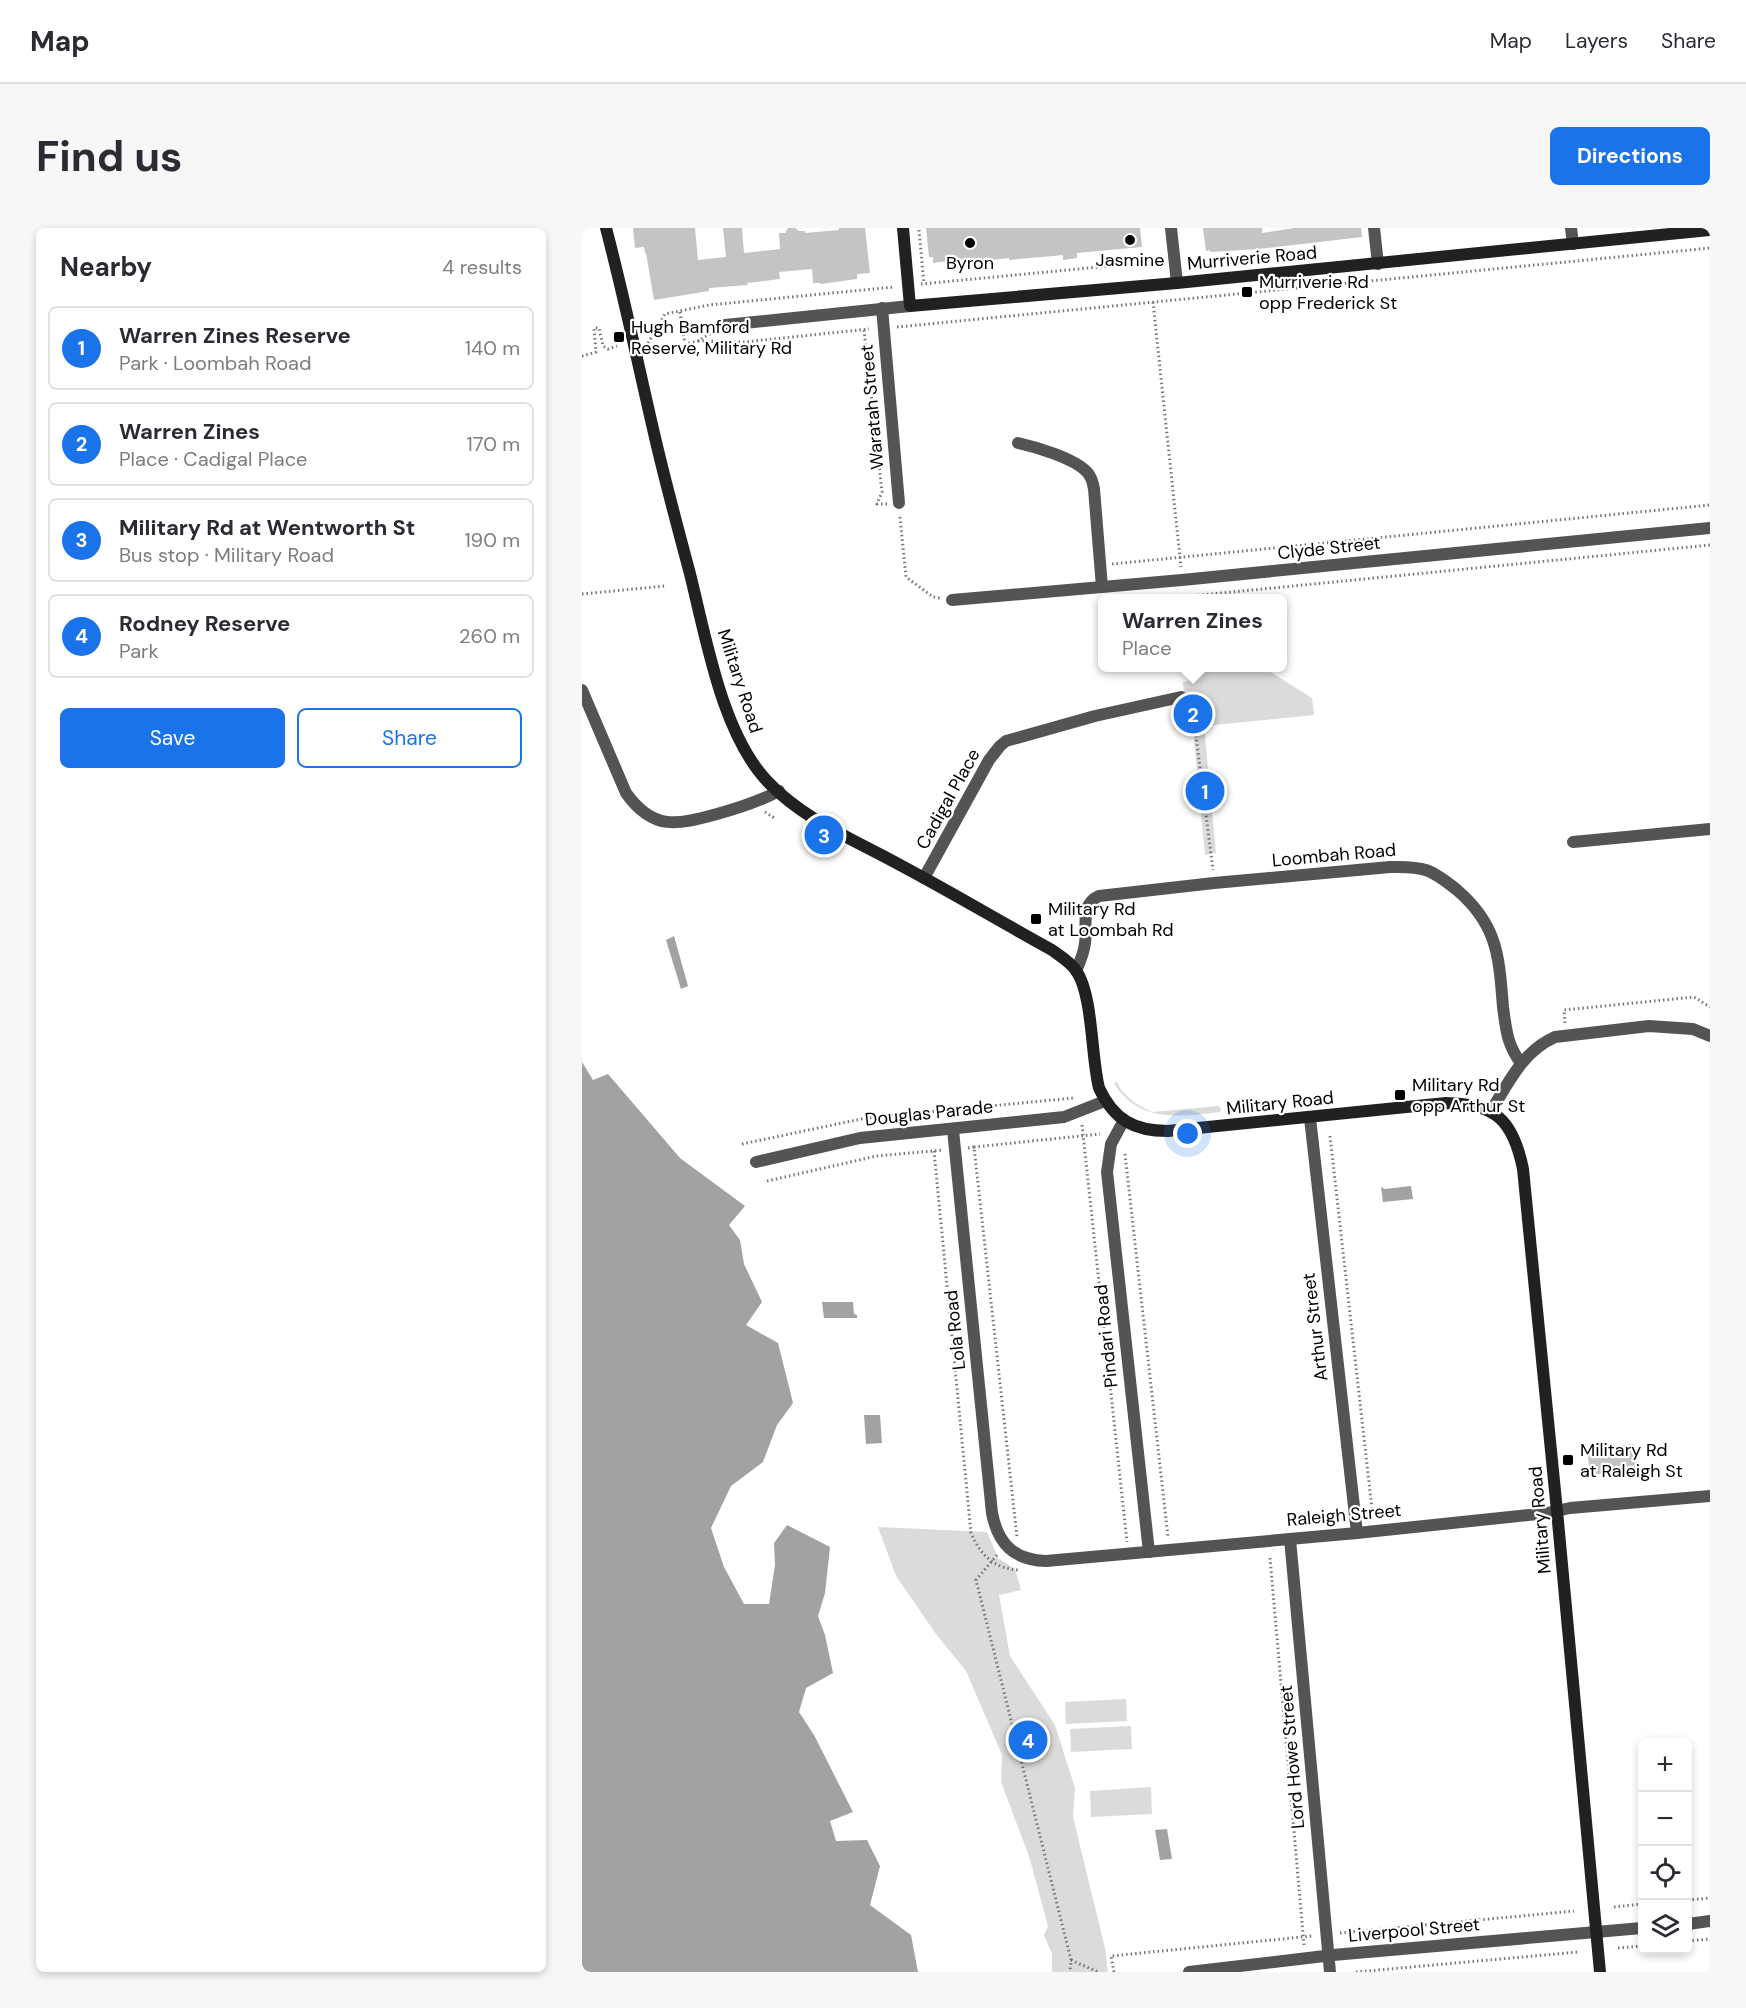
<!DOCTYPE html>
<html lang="en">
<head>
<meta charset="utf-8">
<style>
  :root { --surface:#fff; --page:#f7f7f7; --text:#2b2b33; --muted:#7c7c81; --line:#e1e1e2; --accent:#1a73e8 }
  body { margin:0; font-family:"DM Sans",sans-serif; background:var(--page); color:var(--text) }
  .controls { position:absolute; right:18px; bottom:18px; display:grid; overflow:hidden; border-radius:9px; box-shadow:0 3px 9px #0003 }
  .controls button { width:54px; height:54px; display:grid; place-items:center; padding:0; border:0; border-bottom:2px solid var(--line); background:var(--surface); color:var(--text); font:30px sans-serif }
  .you { position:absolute; left:606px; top:906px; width:21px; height:21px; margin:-15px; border:4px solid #fff; border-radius:50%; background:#1a73e8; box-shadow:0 0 0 9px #1a73e833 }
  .badge { display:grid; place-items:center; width:39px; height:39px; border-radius:50%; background:var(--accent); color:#fff; font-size:20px; font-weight:700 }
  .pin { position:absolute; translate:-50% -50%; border:3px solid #fff; box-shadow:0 2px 6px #0006 }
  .popup { position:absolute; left:516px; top:366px; width:189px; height:78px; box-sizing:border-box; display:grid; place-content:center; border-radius:9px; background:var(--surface); filter:drop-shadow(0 2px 4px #0005); font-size:20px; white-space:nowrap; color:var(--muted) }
  .popup b { font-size:22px; color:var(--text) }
  .popup::after { content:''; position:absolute; left:50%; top:100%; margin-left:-12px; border:12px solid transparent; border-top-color:var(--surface) }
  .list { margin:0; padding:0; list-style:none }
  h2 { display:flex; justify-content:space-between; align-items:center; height:78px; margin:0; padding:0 24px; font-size:26px }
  h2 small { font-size:20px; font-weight:400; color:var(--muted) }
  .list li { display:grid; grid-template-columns:39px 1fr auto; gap:18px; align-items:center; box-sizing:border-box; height:84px; margin:0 12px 12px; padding:0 12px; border:2px solid var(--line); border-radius:9px }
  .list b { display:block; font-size:22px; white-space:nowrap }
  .list p { margin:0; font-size:20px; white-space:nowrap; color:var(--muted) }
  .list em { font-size:20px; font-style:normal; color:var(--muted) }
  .actions { display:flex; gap:12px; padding:18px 24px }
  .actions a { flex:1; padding:14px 0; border:2px solid var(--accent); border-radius:9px; text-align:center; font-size:21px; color:var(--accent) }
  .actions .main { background:var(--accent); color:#fff }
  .icon { flex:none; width:33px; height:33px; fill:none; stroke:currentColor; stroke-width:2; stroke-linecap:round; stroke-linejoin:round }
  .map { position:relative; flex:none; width:1128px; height:1744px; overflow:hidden; border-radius:9px }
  header { display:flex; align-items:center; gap:36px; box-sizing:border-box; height:84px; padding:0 30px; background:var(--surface); border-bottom:2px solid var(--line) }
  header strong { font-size:28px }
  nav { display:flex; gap:33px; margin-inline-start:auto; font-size:21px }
  .intro { display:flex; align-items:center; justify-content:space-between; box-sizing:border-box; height:144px; padding:0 36px }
  h1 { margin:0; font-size:42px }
  .button { padding:15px 27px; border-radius:9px; background:var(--accent); color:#fff; font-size:21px; font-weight:700 }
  main { display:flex; gap:36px; padding:0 36px }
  aside { flex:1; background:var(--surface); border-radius:9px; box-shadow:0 3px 9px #0003 }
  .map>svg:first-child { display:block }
  .green { fill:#dbdbdb }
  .water { fill:#a2a2a2 }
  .building { fill:#c4c4c4 }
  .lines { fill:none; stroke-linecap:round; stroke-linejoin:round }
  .path { stroke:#767676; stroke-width:3; stroke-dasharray:1.5 3; stroke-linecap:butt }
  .street { stroke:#545454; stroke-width:12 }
  .secondary { stroke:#212121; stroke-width:12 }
  .poi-dot { fill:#000; stroke:#fff; stroke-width:2 }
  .labels { text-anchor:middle; stroke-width:4.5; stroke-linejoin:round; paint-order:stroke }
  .street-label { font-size:18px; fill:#000; stroke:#fff }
  .poi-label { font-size:18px; fill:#000; stroke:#fff; text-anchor:start }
</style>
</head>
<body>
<header>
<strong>Map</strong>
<nav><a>Map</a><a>Layers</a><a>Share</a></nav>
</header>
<div class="intro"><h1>Find us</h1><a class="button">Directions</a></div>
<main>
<aside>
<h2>Nearby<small>4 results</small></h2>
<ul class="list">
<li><span class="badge">1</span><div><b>Warren Zines Reserve</b><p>Park · Loombah Road</p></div><em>140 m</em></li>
<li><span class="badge">2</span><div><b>Warren Zines</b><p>Place · Cadigal Place</p></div><em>170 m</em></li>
<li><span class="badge">3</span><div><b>Military Rd at Wentworth St</b><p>Bus stop · Military Road</p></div><em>190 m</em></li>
<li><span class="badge">4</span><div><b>Rodney Reserve</b><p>Park</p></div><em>260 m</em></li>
</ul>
<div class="actions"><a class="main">Save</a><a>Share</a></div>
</aside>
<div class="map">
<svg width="1128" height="1744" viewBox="0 0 1128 1744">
  <rect width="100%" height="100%" fill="#fff"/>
  <g class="green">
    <polygon points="604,440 682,440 730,470 732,487 622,498 634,625 623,627 611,501 595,486 595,480 603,478 601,454 606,453"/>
    <path d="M535,854l5,9 13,12 17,9 67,-6 2,3 -1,3c-40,5 -82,11 -106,-29z"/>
    <polygon points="296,1299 405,1304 416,1330 433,1341 439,1362 417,1367 428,1428 473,1497 493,1560 491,1589 523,1720 526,1744 470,1744 470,1726 462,1707 466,1698 447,1628 419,1554 420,1527 384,1443 354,1406 314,1348"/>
    <polygon points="544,1471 545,1493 484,1496 483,1474"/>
    <polygon points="549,1498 550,1521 489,1524 488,1501"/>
    <polygon points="569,1559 570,1586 509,1589 508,1563"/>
  </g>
  <g class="water">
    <polygon points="92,708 106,758 99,761 84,712"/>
    <polygon points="0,834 11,852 26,846 98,930 163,978 147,997 158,1012 162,1036 180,1074 164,1097 196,1115 211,1175 195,1197 181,1234 149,1258 129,1300 142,1339 162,1376 187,1376 193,1337 192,1315 205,1297 248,1319 243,1365 236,1388 243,1407 251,1445 224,1460 217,1484 232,1507 271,1584 248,1593 254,1613 285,1612 298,1638 288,1677 329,1707 336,1744 0,1744"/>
    <polygon points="829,958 831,971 801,974 799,959 803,961"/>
    <polygon points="240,1074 271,1074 272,1086 275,1087 275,1090 242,1090"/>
    <polygon points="282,1187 298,1187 300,1215 284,1216"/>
    <polygon points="585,1601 590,1631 578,1632 573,1602"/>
  </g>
  <g class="building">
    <polygon points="51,0 113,0 116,32 144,29 141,0 160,0 162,25 198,21 197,5 203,5 206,0 213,0 217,3 223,3 223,5 257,2 257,0 283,0 288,45 275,46 275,51 239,56 238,55 231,55 230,41 197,44 198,51 165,55 166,57 127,60 127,63 72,72 64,25 63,25 62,19 53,20"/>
    <polygon points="344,0 558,0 560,19 495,25 495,30 481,32 481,27 471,28 427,32 427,30 384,35 383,31 351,35 351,29 347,29"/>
    <polygon points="621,0 680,0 680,5 712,0 779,0 780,9 677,21 628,24 628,22 624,23"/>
    <polygon points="1052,1216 1055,1244 1047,1245 1047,1249 1033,1251 1033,1244 1008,1247 1005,1221"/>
  </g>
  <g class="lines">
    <g class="path">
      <polyline points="337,2 342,56"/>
      <polyline points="339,56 580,33"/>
      <polyline points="571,74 599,339"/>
      <polyline points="98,84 103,116 116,113 131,104"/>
      <polyline points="315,99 1128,20"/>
      <polyline points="282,102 300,264 295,276 305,276"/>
      <polyline points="116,113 162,114 287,101"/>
      <polyline points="66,115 83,86 127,77 312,59"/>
      <polyline points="0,128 14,124 12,100 17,100 21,118 26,121 35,118"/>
      <polyline points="318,289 324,349 351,369 358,370"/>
      <polyline points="530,336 1128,277"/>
      <polyline points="0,366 83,358"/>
      <polyline points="589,370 1128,317"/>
      <polyline points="596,483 613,500 631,642"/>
      <polyline points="183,584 194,591"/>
      <polyline points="983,795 982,782 1112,769 1128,779"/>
      <polyline points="500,897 545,1314"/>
      <polyline points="748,908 790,1281"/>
      <polyline points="160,916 284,890 491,870"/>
      <polyline points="392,919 518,906"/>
      <polyline points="386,920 392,919 435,1309"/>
      <path d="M352,923l37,382c10,23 23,35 47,37"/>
      <polyline points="543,926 586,1309"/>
      <polyline points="185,953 295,928 361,922"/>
      <polyline points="415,1327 394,1352 489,1732 488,1744"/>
      <polyline points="688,1330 722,1717"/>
      <polyline points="1106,1672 1128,1670"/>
      <polyline points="1032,1679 1060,1676"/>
      <polyline points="758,1705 992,1683"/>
      <polyline points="1106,1713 1128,1711"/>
      <polyline points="1036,1720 1060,1718"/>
      <polyline points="489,1732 516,1744"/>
      <polyline points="532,1744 529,1728 730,1708"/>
      <polyline points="774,1744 996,1724"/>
    </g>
    <g class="street">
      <polyline points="589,0 595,55"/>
      <polyline points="792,0 796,36"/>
      <polyline points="989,0 991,16"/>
      <polyline points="300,80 317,275"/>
      <polyline points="143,97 328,78"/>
      <path d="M436,215c18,4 56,15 69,29 4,4 6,11 7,17l8,98"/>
      <polyline points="370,372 600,352 1128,300"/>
      <path d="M0,462l44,103c27,38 51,32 91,21 22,-6 41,-12 62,-23"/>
      <polyline points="991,614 1128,601"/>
      <polyline points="342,650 407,532 418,518 424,513 513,488 599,469"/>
      <path d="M494,743c4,-9 8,-18 9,-28 3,-17 -6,-38 14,-47l115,-13 176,-16c34,-1 41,2 67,23 41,35 42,67 46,117 3,22 4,38 18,56"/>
      <path d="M909,883c18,-29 32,-60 64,-74l94,-11 44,3 17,7"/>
      <polyline points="728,890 775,1305"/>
      <polyline points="542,892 529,916 525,944 567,1324"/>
      <path d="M371,902l39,383c6,31 22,47 54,48l311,-28 190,-20 23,-5 140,-12"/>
      <polyline points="174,934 278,910 482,889 523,873"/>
      <polyline points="708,1311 748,1744"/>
      <polyline points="1106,1696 1128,1693"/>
      <polyline points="607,1744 751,1727 1060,1700"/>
    </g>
    <g class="secondary">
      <path d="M24,0c19,72 34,146 51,218 10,42 21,83 32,124 17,66 32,163 79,212 36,38 87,58 132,83 51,27 101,57 152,85 8,6 19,12 25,22 16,25 14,84 22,116 15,32 35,43 69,43l278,-28c50,1 67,17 77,66l34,342 43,461"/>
      <polyline points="321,0 328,78 595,55 1128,2"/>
    </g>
  </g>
  <g class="poi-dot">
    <circle cx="548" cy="12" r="6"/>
    <circle cx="388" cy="15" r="6"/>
    <rect x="659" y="58" width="12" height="12" rx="3"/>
    <rect x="31" y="103" width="12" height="12" rx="3"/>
    <rect x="448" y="685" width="12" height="12" rx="3"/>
    <rect x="812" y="861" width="12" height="12" rx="3"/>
    <rect x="980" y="1226" width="12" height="12" rx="3"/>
  </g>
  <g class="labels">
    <g class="street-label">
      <text transform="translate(670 30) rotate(-5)" y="6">Murriverie Road</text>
      <text transform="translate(290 179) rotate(-95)" y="6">Waratah Street</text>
      <text transform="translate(747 320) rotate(-6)" y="6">Clyde Street</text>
      <text transform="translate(158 453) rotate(72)" y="6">Military Road</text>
      <text transform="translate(366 571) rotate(-61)" y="6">Cadigal Place</text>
      <text transform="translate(752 627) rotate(-5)" y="6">Loombah Road</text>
      <text transform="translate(698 875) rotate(-6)" y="6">Military Road</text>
      <text transform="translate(347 885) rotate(-6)" y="6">Douglas Parade</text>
      <text transform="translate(733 1099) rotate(-97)" y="6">Arthur Street</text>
      <text transform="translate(373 1102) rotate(-96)" y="6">Lola Road</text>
      <text transform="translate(524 1108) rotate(-96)" y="6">Pindari Road</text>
      <text transform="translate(762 1287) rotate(-5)" y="6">Raleigh Street</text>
      <text transform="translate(958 1292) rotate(-95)" y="6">Military Road</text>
      <text transform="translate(710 1529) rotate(-95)" y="6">Lord Howe Street</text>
      <text transform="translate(832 1702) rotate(-5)" y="6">Liverpool Street</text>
    </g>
    <g class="poi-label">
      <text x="548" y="38" text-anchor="middle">Jasmine</text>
      <text x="388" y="41" text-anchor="middle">Byron</text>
      <text x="677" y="60">Murriverie Rd<tspan x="677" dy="21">opp Frederick St</tspan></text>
      <text x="49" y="105">Hugh Bamford<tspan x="49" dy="21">Reserve, Military Rd</tspan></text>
      <text x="466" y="687">Military Rd<tspan x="466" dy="21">at Loombah Rd</tspan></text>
      <text x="830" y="863">Military Rd<tspan x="830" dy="21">opp Arthur St</tspan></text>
      <text x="998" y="1228">Military Rd<tspan x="998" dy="21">at Raleigh St</tspan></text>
    </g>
  </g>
</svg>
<div class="controls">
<button>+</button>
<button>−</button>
<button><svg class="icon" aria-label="locate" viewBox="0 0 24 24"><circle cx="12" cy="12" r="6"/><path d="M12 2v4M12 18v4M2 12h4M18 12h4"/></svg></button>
<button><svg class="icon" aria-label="layers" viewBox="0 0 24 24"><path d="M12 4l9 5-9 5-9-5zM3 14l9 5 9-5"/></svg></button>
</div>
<div class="you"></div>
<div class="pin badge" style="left:623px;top:563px">1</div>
<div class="pin badge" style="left:611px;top:486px">2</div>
<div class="popup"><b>Warren Zines</b>Place</div>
<div class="pin badge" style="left:242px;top:607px">3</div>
<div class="pin badge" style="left:446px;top:1512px">4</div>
</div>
</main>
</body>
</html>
